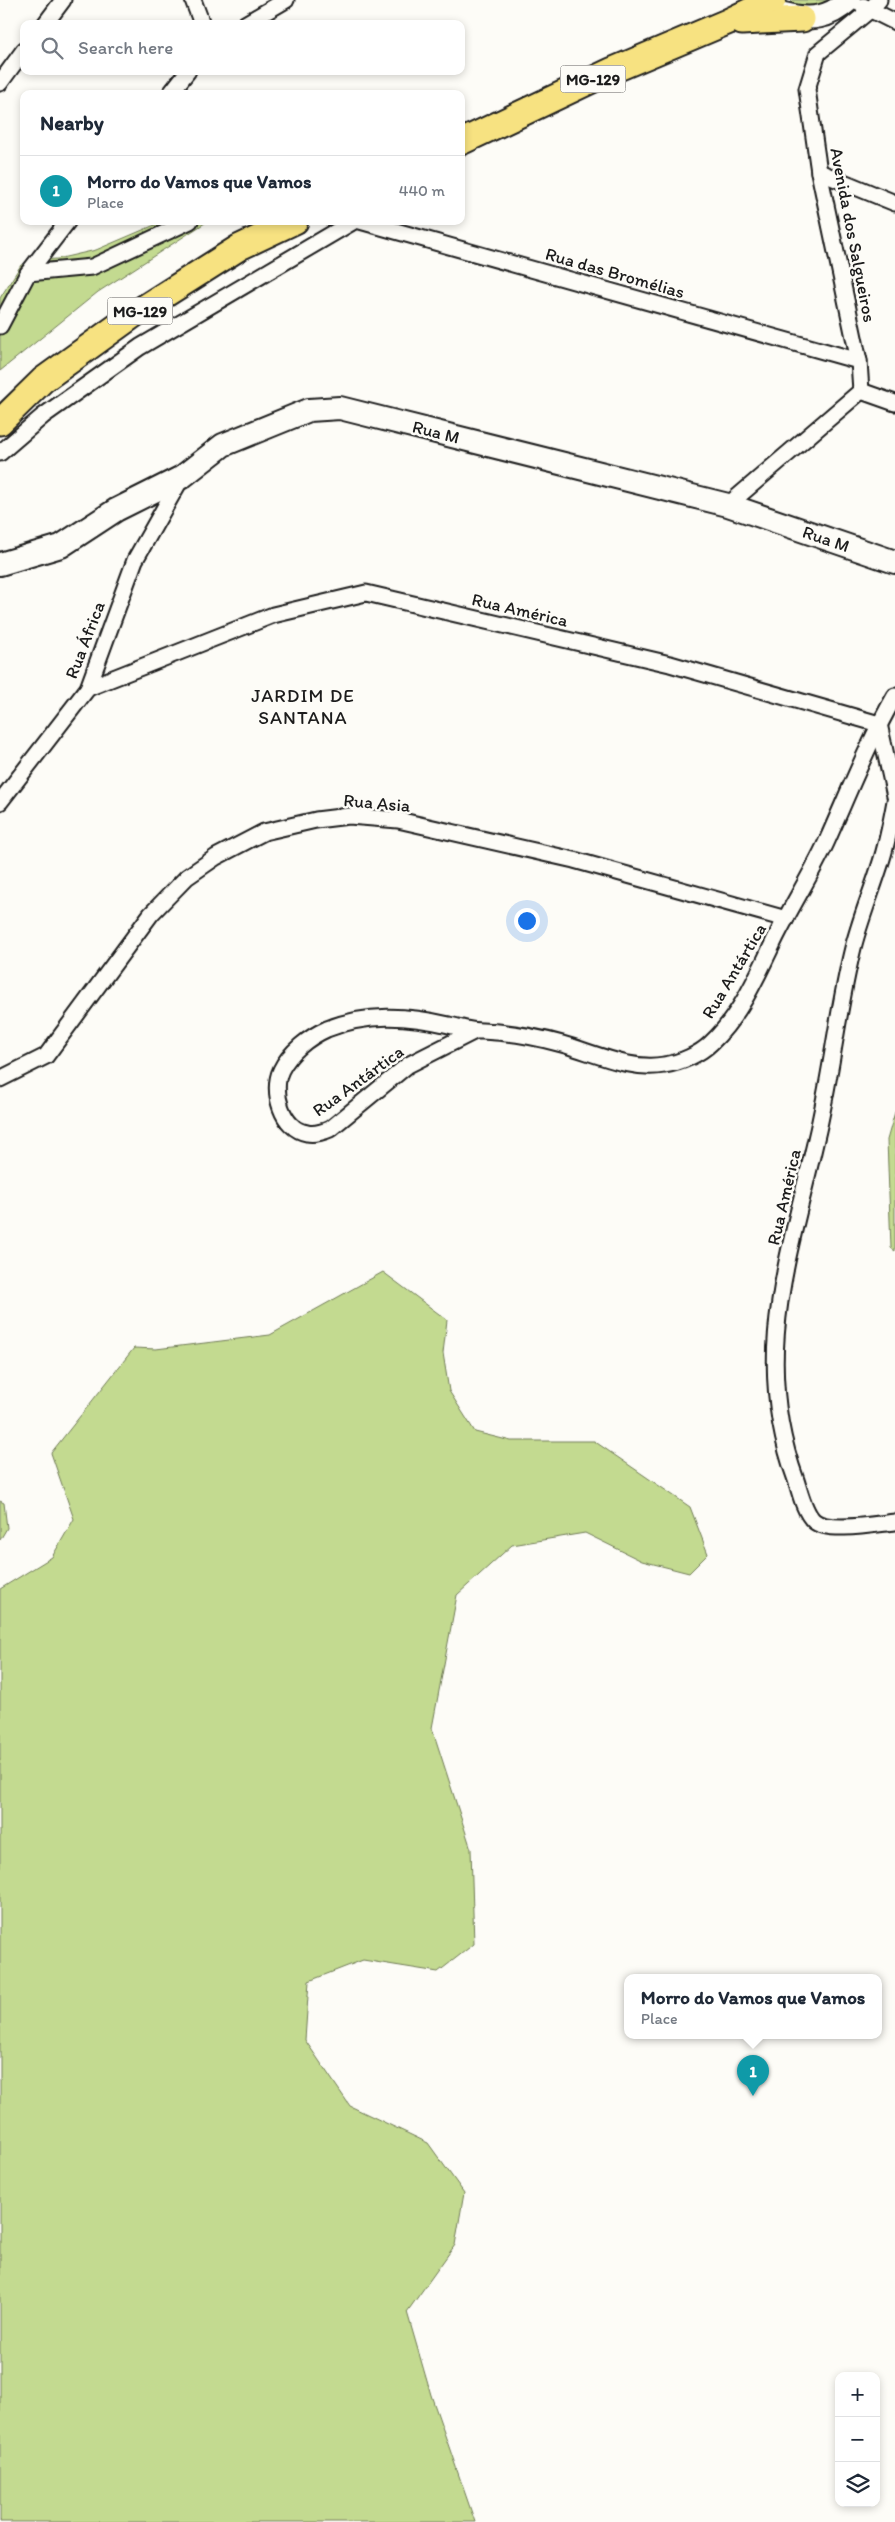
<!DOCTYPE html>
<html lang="en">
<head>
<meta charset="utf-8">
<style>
  :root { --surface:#fff; --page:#f6f6f7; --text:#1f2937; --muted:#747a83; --line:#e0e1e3; --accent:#0b8043 }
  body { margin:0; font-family:Itim,sans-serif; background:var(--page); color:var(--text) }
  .controls { position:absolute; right:15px; bottom:15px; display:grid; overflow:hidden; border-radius:10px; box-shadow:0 2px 8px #0003 }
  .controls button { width:45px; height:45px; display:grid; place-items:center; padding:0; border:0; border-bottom:1px solid var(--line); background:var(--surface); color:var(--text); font:25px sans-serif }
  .you { position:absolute; left:526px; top:920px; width:18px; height:18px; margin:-12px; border:4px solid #fff; border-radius:50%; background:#1a73e8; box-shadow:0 0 0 8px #1a73e833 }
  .badge { display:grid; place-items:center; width:32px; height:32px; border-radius:50%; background:var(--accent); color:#fff; font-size:16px; font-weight:700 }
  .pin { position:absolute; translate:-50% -41px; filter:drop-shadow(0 1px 2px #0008) }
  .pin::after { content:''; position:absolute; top:26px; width:18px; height:15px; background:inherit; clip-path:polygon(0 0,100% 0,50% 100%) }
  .popup { position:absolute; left:624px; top:1974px; width:258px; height:65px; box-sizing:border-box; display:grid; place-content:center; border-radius:10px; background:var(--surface); filter:drop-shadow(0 1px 4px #0005); font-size:16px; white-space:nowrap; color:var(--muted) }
  .popup b { font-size:19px; color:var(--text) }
  .popup::after { content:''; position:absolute; left:50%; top:100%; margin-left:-10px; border:10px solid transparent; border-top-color:var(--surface) }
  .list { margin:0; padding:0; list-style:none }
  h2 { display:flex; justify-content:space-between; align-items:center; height:65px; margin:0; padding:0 20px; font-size:21px }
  h2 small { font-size:16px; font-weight:400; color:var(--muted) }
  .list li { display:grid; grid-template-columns:32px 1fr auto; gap:15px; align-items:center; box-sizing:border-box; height:70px; padding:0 20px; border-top:1px solid var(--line) }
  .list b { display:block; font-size:19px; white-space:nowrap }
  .list p { margin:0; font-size:16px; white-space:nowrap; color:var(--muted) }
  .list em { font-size:16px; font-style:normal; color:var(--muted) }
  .icon { flex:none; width:28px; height:28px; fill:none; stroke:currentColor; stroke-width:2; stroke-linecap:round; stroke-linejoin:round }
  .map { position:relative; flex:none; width:895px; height:2522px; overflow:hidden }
  .search { position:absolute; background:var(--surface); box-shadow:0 2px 8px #0003; left:20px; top:20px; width:445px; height:55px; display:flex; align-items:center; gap:12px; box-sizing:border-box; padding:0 18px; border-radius:10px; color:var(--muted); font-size:19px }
  .panel { position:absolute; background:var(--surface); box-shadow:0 2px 8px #0003; left:20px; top:90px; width:445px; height:135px; border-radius:10px }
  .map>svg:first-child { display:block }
  .green { fill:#c3da90; stroke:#707b56 }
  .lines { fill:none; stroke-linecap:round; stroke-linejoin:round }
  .street-casing { stroke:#1c1c1c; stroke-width:19 }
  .secondary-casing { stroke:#1c1c1c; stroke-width:26 }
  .primary-casing { stroke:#1c1c1c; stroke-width:29 }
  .street { stroke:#fdfcf7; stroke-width:15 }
  .secondary { stroke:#fdfcf7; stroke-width:22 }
  .primary { stroke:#f7e281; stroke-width:25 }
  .labels { text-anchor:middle; stroke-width:5; stroke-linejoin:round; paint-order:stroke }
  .shield { fill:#fdfcf7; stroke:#605f5e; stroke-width:1 }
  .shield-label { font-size:16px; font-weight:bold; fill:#1c1c1c }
  .street-label { font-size:18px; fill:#1c1c1c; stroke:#fdfcf7 }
  .neighbourhood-label { font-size:19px; letter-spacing:1px; fill:#1c1c1c; stroke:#fdfcf7 }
</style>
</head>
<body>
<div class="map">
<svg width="895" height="2522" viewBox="0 0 895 2522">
  <rect width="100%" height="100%" fill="#fdfcf7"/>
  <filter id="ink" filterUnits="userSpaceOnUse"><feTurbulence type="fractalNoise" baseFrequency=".02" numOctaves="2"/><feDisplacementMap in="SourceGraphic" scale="10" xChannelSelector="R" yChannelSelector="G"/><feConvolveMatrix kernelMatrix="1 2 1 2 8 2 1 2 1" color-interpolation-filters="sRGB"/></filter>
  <g filter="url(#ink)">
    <g class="green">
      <polygon points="793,0 837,0 825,8 786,7"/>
      <polygon points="164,221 208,221 98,292 0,371 0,298 21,265 35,260 57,259 96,250"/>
      <polygon points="895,1112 895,1251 891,1248 887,1140"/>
      <polygon points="383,1272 447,1320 443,1353 449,1391 475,1432 511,1441 594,1441 690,1507 708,1554 689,1573 642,1561 585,1533 512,1545 457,1595 432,1728 471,1849 474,1944 438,1972 363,1960 309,1981 305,2040 350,2106 428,2143 464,2193 455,2245 407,2312 431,2395 475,2522 0,2522 0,1589 52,1557 74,1519 51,1453 134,1348 156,1349 270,1335"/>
      <polygon points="0,1501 4,1503 7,1528 0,1540"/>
    </g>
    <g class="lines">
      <g class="street-casing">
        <g id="street">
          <polyline points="193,0 202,24"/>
          <polyline points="863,6 895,22"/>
          <polyline points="45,24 63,0"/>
          <polyline points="245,24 286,0"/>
          <polyline points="0,83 24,50"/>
          <polyline points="170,94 188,71"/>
          <polyline points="819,172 895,203"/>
          <polyline points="360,221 859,361"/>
          <polyline points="28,273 92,267 190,221"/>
          <polyline points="0,326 28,273 68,221"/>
          <polyline points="861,391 859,361 819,172 807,89 818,53 870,10 879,0"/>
          <polyline points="861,391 895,403"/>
          <polyline points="0,453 43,416 140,347 354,221"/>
          <polyline points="728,505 861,391"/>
          <polyline points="88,688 273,615 366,593 670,664 879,724 895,796"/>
          <path d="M895,801c-4,22 -8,43 -15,64 -9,29 -21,57 -28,87 -15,62 -21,125 -36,187 -27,119 -65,219 -20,341 4,12 8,32 18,41 14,12 62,3 81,1"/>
          <polyline points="0,802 88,688 135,560 182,477"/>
          <path d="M475,1031l-67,34 -78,64c-7,3 -15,6 -23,4 -25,-4 -36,-42 -26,-63 9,-18 28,-33 46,-41 40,-16 80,-14 122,-4 11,2 21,6 33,6 26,1 55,6 80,13 33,9 68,27 102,21 16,-2 36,-11 47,-22 30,-28 48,-71 65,-106 16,-32 35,-62 50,-94 22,-49 42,-100 69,-147"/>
          <polyline points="0,1079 46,1056 151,914 187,877 216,857 264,832 316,820 349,816 398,820 574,860 786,919"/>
        </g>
      </g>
      <g class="secondary-casing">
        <g id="secondary">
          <path d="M785,14c26,7 44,4 64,-14"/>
          <polyline points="0,564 61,546 116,510 182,477 223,445 309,410 340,408 728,505 895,562"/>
        </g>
      </g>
      <g class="primary-casing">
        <g id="primary">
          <polyline points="742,22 802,19"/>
          <polyline points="461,142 611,71 727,22 773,0"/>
          <polyline points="0,422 43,380 136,313 240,247 295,221"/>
        </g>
      </g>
      <use href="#street" class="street"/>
      <use href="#secondary" class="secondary"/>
      <use href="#primary" class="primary"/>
    </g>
  </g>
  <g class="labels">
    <g class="shield">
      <rect x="560.5" y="65.5" width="65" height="27" rx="4"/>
      <rect x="107.5" y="297.5" width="65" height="27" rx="4"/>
    </g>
    <g class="shield-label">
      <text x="593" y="85">MG-129</text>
      <text x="140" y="317">MG-129</text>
    </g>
    <g class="street-label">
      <text transform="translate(853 235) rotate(79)" y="6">Avenida dos Salgueiros</text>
      <text transform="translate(615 273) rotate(16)" y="6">Rua das Bromélias</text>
      <text transform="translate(436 432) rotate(14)" y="6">Rua M</text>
      <text transform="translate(826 539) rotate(19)" y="6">Rua M</text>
      <text transform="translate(520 610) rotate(13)" y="6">Rua América</text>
      <text transform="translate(85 640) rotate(-69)" y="6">Rua África</text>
      <text transform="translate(377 803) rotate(5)" y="6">Rua Asia</text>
      <text transform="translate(734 971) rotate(-59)" y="6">Rua Antártica</text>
      <text transform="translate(358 1081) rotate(-36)" y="6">Rua Antártica</text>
      <text transform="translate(784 1197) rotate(-77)" y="6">Rua América</text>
    </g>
    <g class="neighbourhood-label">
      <text x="303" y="702">JARDIM DE<tspan x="303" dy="22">SANTANA</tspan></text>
    </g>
  </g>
</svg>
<div class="controls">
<button>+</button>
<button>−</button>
<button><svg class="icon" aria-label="layers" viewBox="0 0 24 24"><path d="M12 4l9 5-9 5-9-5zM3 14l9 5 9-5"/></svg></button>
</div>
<div class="you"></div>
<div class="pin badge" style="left:753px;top:2096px;background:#0f9aa8">1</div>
<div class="popup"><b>Morro do Vamos que Vamos</b>Place</div>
<div class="search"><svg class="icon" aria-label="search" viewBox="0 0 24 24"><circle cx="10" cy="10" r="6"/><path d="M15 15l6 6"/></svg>Search here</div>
<section class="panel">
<h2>Nearby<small></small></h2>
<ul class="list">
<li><span class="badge" style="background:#0f9aa8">1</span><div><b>Morro do Vamos que Vamos</b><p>Place</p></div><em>440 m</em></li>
</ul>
</section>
</div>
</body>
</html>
